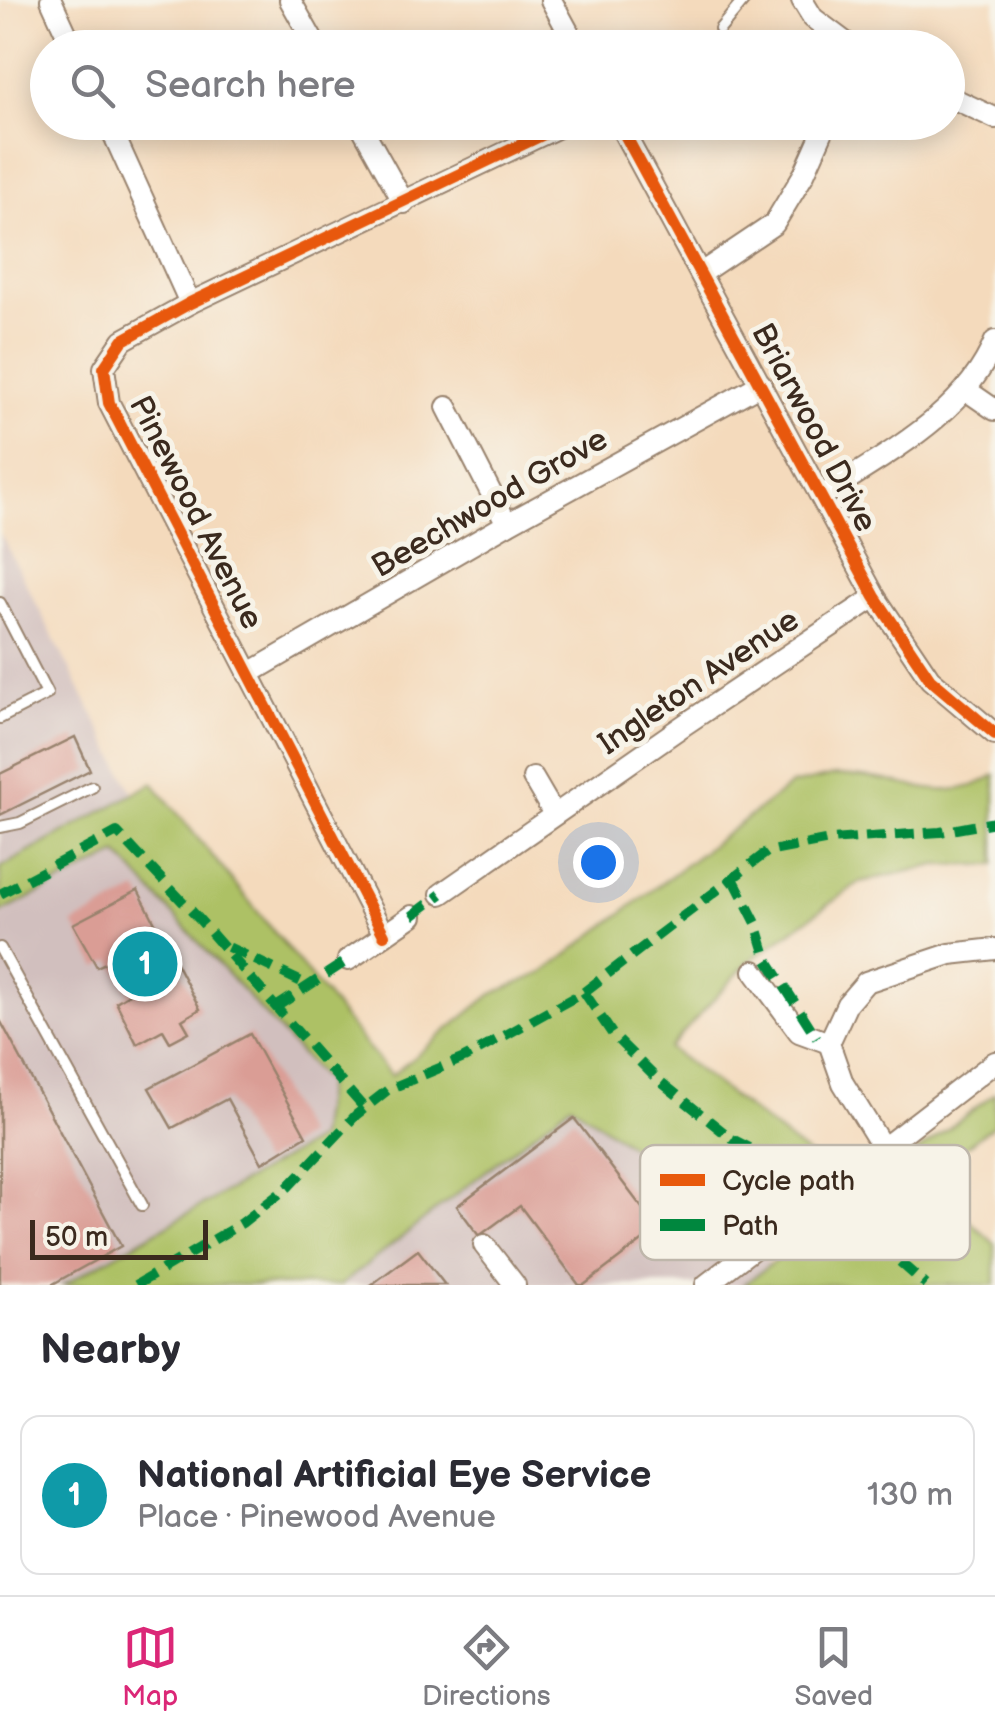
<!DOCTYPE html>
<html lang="en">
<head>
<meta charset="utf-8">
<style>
  :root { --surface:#fff; --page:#f2f2f3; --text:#2b2b33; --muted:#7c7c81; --line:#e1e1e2; --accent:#db2777 }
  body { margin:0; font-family:"Balsamiq Sans",sans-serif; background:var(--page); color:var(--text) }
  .scale { position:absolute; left:30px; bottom:25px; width:178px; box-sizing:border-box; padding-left:10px; border:5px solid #3b2a1e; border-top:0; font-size:28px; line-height:35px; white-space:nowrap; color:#3b2a1e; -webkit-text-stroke:8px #f7f3e8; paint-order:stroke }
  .you { position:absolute; left:598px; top:862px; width:35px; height:35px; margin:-25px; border:8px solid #fff; border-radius:50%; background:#1a73e8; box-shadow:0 0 0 15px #1a73e833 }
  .badge { display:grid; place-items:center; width:65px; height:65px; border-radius:50%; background:var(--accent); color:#fff; font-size:32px; font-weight:700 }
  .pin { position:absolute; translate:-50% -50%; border:5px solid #fff; box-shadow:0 2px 10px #0006 }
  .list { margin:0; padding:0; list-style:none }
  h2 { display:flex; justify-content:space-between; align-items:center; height:130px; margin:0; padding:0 40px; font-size:42px }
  h2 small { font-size:32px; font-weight:400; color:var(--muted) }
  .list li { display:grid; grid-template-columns:65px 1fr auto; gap:30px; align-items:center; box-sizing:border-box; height:160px; margin:0 20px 20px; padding:0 20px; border:2px solid var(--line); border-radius:20px }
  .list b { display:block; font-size:38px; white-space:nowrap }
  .list p { margin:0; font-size:32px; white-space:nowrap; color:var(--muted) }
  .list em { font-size:32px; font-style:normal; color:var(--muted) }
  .icon { flex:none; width:55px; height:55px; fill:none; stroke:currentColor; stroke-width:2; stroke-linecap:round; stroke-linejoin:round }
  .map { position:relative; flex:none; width:995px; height:1285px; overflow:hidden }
  .search { position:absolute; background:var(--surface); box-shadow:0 5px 25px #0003; left:30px; right:30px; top:30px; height:110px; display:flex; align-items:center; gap:25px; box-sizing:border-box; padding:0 35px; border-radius:55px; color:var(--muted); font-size:38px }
  .sheet { height:310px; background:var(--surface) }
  nav { display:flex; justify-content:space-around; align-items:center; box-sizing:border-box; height:140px; border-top:2px solid var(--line); background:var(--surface); font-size:28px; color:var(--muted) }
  nav a { display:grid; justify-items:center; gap:5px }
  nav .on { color:var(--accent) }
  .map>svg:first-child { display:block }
  .industrial { fill:#d1bfbe }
  .green { fill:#adc165; stroke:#747642; stroke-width:2.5 }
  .building { fill:#da9d95 }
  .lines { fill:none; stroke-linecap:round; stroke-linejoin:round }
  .lane-casing { stroke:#98826d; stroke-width:14 }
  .street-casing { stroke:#98826d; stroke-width:24 }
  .lane { stroke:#fff; stroke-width:10 }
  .street { stroke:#fff; stroke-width:20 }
  .quiet { stroke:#00873e; stroke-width:10; stroke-dasharray:20 10; stroke-linecap:butt }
  .cycleway-casing { stroke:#f7f3e8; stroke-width:19 }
  .cycleway { stroke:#e8590c; stroke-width:12 }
  .labels { text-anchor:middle; stroke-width:10; stroke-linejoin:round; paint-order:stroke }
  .street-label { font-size:32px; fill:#3b2a1e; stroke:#f7f3e8 }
  .key { fill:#f7f3e8; stroke:#bfb7ab; stroke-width:2.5 }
  .key-label { font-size:28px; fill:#3b2a1e }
</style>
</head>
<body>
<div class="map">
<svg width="995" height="1285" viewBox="0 0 995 1285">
  <rect width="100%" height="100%" fill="#f7f3e8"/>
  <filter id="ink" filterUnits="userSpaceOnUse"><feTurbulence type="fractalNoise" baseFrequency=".01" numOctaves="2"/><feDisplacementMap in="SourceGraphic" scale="20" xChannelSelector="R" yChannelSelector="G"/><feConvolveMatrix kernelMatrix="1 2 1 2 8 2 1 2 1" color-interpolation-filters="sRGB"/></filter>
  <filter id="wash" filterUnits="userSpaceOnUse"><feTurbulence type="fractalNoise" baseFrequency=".0048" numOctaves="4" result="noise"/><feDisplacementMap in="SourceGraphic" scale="40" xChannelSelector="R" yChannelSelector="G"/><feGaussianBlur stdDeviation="2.25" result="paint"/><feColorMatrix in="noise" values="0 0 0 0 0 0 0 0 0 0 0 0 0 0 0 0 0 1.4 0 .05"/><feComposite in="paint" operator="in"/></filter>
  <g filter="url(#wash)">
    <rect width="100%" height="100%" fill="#f4dabc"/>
    <g class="industrial">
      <polygon points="0,533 134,794 0,868"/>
      <polygon points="117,854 326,1082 319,1139 63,1285 0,1285 0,913"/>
      <polygon points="572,1103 743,1225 769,1263 743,1285 341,1285"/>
    </g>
    <g class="green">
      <path d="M836,775c17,1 33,2 49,5 42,9 71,20 110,-5v90h-58l-77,17 -112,80 -79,86 146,112 -72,65 -172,-121 -230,181h-278l255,-146 8,-57 -208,-228 -118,59v-45l153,-85 238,293 101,-82 51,-21 248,-188z"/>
      <polygon points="995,1093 995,1124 924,1179 995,1244 995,1285 743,1285"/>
    </g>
    <g id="blocks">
      <g class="building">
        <polygon points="75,737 90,770 0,815 0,774"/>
        <polygon points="138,890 200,1009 182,1020 189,1032 170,1042 163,1030 137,1044 116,1002 129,994 112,960 97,967 73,924"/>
        <polygon points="0,1020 121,1246 51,1285 0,1285"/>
        <polygon points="250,1034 306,1136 262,1163 227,1099 172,1128 149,1088"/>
        <polygon points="574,1118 658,1229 584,1285 579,1285 520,1206 479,1236 457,1206"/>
        <polygon points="418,1250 445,1285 371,1285"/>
      </g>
    </g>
  </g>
  <g filter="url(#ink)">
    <use href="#blocks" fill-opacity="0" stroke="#98826d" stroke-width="2.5"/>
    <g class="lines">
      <g class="lane-casing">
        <g id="lane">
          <polyline points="720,29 744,0"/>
          <polyline points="0,603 47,694 0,718"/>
          <polyline points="0,827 20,823 92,787"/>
          <polyline points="0,948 142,1205"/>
        </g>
      </g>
      <g class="street-casing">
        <g id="street">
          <polyline points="51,0 73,48"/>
          <polyline points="290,0 317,48"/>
          <polyline points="551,0 577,48"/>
          <polyline points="802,0 813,18 853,48"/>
          <polyline points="948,96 995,118"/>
          <polyline points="108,122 190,303"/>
          <polyline points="359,122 404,203"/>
          <polyline points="618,122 875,597 930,679 995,734"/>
          <polyline points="701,273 774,224 804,174 827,122"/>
          <polyline points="966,390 995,410"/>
          <polyline points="447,407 507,524"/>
          <path d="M822,496c63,-42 143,-81 173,-155"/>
          <polyline points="248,674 507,524 761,384"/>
          <polyline points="533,778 554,814"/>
          <polyline points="441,894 684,725 875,597"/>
          <polyline points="384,935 109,403 104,368 123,340 190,303 569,122"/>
          <polyline points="348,960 412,916"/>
          <polyline points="754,971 799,1032 829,1043"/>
          <polyline points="883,1148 843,1083 829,1043 847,1004 866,982 950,954 995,949"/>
          <polyline points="484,1245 515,1285"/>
          <polyline points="706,1285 995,1062"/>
        </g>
      </g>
      <use href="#lane" class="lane"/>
      <use href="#street" class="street"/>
      <g class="quiet">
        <polyline points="733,878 756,923 767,959 817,1038"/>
        <polyline points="0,894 117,832 199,919 365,1109"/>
        <polyline points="412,916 441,894"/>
        <polyline points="228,947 310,986"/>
        <polyline points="584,992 613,1035 656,1078 732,1139 800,1173 926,1285"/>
        <polyline points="276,1007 348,960"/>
        <polyline points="136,1285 242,1223 288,1187 356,1115 389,1089 464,1058 584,992 767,852 830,840 940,832 995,822"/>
      </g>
      <g class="cycleway-casing">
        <g id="cycleway">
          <polyline points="618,122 875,597 930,679 995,734"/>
          <polyline points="384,935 109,403 104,368 123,340 190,303 569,122"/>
        </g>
      </g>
      <use href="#cycleway" class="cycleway"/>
    </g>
  </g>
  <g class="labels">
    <g class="street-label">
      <text transform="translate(815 427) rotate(62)" y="11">Briarwood Drive</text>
      <text transform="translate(489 502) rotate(-30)" y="11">Beechwood Grove</text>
      <text transform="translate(197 512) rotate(63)" y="11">Pinewood Avenue</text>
      <text transform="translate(698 681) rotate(-34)" y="11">Ingleton Avenue</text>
    </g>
  </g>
  <rect x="640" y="1145" width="330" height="115" rx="15" class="key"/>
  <rect x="660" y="1174" width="45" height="12" fill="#e8590c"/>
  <rect x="660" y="1219" width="45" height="12" fill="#00873e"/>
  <g class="key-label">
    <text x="722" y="1190">Cycle path</text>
    <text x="722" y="1235">Path</text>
  </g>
</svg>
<div class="scale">50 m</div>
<div class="you"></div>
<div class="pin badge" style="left:145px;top:964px;background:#0f9aa8">1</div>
<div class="search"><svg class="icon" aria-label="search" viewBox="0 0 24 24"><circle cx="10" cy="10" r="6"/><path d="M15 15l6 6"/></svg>Search here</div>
</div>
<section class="sheet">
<h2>Nearby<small></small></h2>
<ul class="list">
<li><span class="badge" style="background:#0f9aa8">1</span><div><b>National Artificial Eye Service</b><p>Place · Pinewood Avenue</p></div><em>130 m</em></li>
</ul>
</section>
<nav>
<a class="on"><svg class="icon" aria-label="map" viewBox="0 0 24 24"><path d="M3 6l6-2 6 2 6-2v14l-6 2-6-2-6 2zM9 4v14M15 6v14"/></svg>Map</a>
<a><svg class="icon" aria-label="directions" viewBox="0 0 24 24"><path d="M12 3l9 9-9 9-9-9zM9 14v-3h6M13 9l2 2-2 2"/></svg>Directions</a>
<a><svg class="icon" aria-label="saved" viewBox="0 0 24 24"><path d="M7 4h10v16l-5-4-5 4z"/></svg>Saved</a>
</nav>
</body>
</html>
